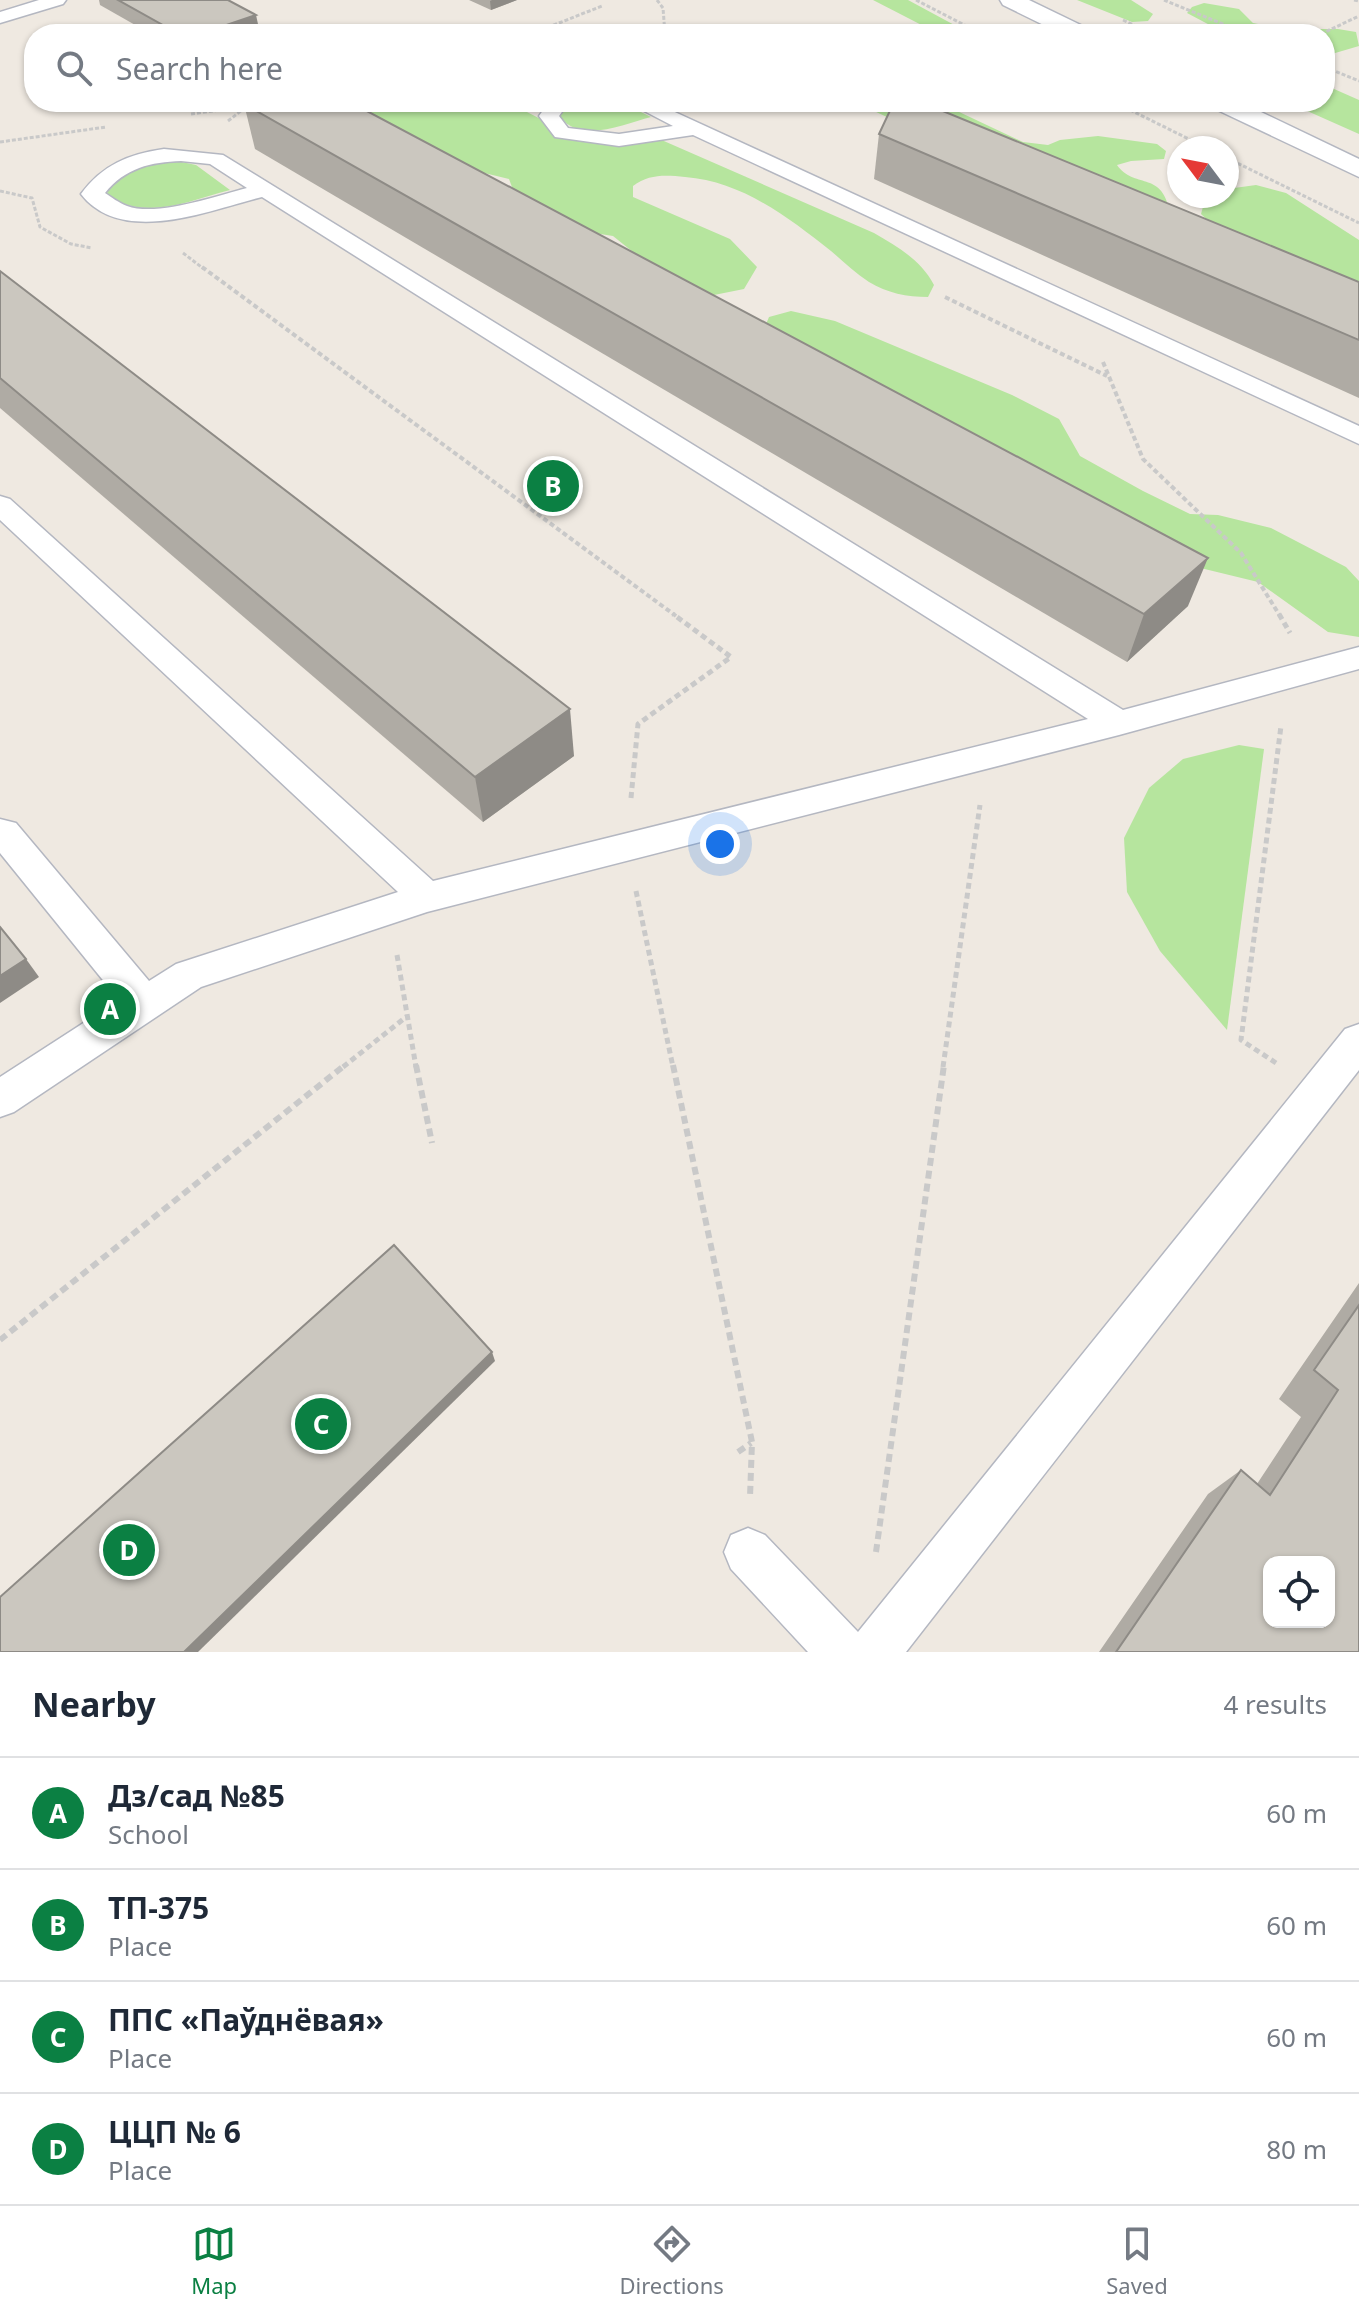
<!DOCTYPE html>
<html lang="en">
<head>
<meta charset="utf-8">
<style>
  :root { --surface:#fff; --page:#f2f2f3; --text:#1f2937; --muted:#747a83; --line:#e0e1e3; --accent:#0b8043 }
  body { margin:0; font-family:"Noto Sans",sans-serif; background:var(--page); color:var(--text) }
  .controls { position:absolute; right:24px; bottom:24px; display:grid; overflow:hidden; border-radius:16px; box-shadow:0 2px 6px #0004 }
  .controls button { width:72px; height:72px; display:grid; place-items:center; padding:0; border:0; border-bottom:2px solid var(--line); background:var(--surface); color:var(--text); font:40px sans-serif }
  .compass { position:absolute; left:1167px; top:136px; width:72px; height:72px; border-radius:50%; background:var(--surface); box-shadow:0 2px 6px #0004; rotate:302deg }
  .you { position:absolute; left:720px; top:844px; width:28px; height:28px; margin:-20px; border:6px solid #fff; border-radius:50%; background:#1a73e8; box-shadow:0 0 0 12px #1a73e833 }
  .badge { display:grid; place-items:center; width:52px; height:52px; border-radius:50%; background:var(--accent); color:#fff; font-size:26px; font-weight:700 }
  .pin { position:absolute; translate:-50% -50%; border:4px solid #fff; box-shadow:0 2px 8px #0006 }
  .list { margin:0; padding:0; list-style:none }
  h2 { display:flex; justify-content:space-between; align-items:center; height:104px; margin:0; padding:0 32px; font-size:34px }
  h2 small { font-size:26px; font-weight:400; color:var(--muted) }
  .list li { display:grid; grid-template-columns:52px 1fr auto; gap:24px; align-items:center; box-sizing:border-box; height:112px; padding:0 32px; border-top:2px solid var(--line) }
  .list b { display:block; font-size:30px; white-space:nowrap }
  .list p { margin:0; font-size:26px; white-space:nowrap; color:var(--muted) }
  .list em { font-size:26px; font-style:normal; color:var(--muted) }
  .icon { flex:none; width:44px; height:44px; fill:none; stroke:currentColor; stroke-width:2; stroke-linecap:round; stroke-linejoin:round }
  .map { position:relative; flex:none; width:1359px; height:1652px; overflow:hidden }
  .search { position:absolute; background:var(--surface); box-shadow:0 2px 6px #0004; left:24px; right:24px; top:24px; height:88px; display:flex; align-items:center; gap:20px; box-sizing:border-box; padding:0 28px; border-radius:32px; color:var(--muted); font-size:30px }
  .sheet { height:552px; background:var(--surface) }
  nav { display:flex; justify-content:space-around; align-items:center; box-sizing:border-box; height:112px; border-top:2px solid var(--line); background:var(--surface); font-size:22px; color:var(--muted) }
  nav a { display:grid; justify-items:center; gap:4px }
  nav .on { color:var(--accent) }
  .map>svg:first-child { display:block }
  .green { fill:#b6e59e }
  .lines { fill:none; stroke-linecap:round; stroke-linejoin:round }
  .lane-casing { stroke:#b4b7c1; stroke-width:3 }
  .street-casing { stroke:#b4b7c1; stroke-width:3 }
  .path-far3 { stroke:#c9c9c9; stroke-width:3; stroke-dasharray:4 2; stroke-linecap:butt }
  .path-far2 { stroke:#c9c9c9; stroke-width:4; stroke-dasharray:5 3; stroke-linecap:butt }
  .path-far1 { stroke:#c9c9c9; stroke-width:5; stroke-dasharray:6 4; stroke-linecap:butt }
  .path { stroke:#c9c9c9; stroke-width:6; stroke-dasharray:8 5; stroke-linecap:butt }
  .lane { fill:#fff; fill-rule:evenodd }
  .street { fill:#fff; fill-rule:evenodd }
  .wall { fill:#afaba4 }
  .shaded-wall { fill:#8e8b86 }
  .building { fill:#cbc7bf; stroke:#8e8b86; stroke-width:2; fill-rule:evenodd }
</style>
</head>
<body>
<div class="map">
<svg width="1359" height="1652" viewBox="0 0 1359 1652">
  <rect width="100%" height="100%" fill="#efe9e1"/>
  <g class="green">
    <polygon points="873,0 908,0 971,34 939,34"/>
    <polygon points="1077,0 1131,0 1153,14 1148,21 1132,22"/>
    <polygon points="1204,3 1239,9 1253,23 1283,29 1338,29 1356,32 1359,46 1325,56 1325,34 1216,34 1221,31 1187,13 1192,7"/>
    <polygon points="1325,85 1359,100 1359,134 1287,102 1325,102"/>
    <path d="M353,102h136l34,8 51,26 83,2 217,95c24,14 47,27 60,52l-6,12c-21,0 -41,-4 -59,-15 -14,-9 -26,-21 -38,-31 -43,-34 -90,-70 -146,-74 -20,-2 -36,-3 -52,9v11l97,42 27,28 -13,22 -40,8 -21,-5 -70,-56 -63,-10 -29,-15 -12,-32 -70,-17 -86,-57z"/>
    <path d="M572,102h49l30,15c-27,7 -70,27 -91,0l4,-10z"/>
    <path d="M855,102h83l85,40 25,3 12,-5 38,-4 59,8 9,7 -2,8 -33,2 -14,4c17,24 44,6 52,44l-263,-83z"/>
    <path d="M172,160l24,5 34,25c-42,11 -83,31 -122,6l-2,-9 20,-18z"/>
    <polygon points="1256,185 1286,193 1359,240 1359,314 1233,245 1201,214 1206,196 1227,196 1227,189"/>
    <polygon points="791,311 835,321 1012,395 1059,419 1080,456 1143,491 1190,514 1218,515 1271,528 1346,567 1359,581 1359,637 1328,632 1258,582 1143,554 764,329 769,317"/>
    <polygon points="1239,745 1264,749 1227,1030 1160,951 1127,892 1124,838 1149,788 1183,759"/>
  </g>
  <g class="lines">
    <g class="lane-casing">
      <g id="lane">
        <polygon points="39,0 66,0 63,4 0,23 0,12"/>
        <polygon points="549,102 569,102 559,116 568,128 619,134 673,126 627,102 653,102 1359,426 1359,444 693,135 619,146 555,137 539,116"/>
        <path d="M164,149l59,6 900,555 236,-63v22l-240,66 -692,177 -226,75 -187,125 -14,5v-40l119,-77 -119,-147v-34l16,4 133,158 27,-17 222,-72 -398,-372v-24l10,3 423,382 655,-162 -826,-522c-52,13 -140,50 -181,-3 21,-29 48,-40 83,-45zM181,161l29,3 37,24c-31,8 -90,29 -120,18 -8,-3 -16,-9 -22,-13 20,-25 46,-31 76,-32z"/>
        <polygon points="1359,1024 1359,1070 906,1652 808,1652 731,1569 724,1552 731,1535 748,1528 765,1535 858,1632 1345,1029"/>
      </g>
    </g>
    <g class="street-casing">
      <g id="street">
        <polygon points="1000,0 1029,0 1089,29 1093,34 1062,34 1003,5"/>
        <polygon points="1207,102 1240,102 1359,159 1359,177 1211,107"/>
      </g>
    </g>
    <g class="path-far3">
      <polyline points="657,0 663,8 665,34"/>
      <polyline points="916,0 982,34"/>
      <polyline points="1164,0 1247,34"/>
      <polyline points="1354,0 1359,1"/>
      <polyline points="1123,20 1152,34"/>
      <polyline points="531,34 602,6"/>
      <polyline points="1321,34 1359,16"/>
      <polyline points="1325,67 1359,81"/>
      <polyline points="1114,102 1207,148"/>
      <polyline points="191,114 248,106"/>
      <polyline points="228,121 246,107"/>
      <polyline points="0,142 106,127"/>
      <polyline points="1227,158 1359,223"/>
      <polyline points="0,191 32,198 40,227 71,244 92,248"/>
      <polyline points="183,253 204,269"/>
    </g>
    <g class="path-far2">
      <polyline points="202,267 676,616"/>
      <polyline points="945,297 1107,376"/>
      <polyline points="1103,362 1143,459 1241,553 1280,616"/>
    </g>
    <g class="path-far1">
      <polyline points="1279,614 1290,633"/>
      <polyline points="631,798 638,724 731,657 673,614"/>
      <polyline points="636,891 673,1067"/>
      <polyline points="397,955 416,1067"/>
      <polyline points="1276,1063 1241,1040 1281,726"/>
      <polyline points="343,1067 406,1017"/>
      <polyline points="943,1067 980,805"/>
    </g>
    <g class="path">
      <polyline points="416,1065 432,1143"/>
      <polyline points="673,1065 752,1442 750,1497"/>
      <polyline points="0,1340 345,1065"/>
      <polyline points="738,1452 751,1443"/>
      <polyline points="876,1552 944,1065"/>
    </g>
    <use href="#lane" class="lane"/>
    <use href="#street" class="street"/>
  </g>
  <g class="wall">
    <polygon points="99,0 228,0 260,33 151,34 100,5"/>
    <polygon points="469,0 517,0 491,10"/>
    <polygon points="244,104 1188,606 1127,662 255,149"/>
    <polygon points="879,134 1359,282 1359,398 874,179"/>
    <polygon points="0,271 574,756 483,822 0,408"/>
    <polygon points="1359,1283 1359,1652 1099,1652 1208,1494 1241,1470 1257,1484 1301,1417 1279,1399"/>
  </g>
  <g class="shaded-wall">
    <polygon points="492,0 517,0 491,10 490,1"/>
    <polygon points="256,15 260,33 258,34 200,34"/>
    <polygon points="1208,558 1188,606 1127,662 1144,614"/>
    <polygon points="570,709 574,756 483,822 475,777"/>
    <polygon points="26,959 39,977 0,1003 0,976"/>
    <polygon points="492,1352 495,1361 198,1652 184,1652"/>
  </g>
  <g class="building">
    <polygon points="118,0 228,0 256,15 200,34 179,34"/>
    <polygon points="249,102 350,102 1208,558 1144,614 244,104"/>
    <polygon points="894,102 921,102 1359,282 1359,340 879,134"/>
    <polygon points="0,271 570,709 475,777 0,378"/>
    <polygon points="0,927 26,959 0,976"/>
    <polygon points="394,1245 492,1352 184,1652 0,1652 0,1597"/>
    <path d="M1359,1305v347h-243l125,-182 29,25 68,-105 -24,-20zM1269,1562h60v60h-60z"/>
  </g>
</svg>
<div class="controls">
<button><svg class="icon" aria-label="locate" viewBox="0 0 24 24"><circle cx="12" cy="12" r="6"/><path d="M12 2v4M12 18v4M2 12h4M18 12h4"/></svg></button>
</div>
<svg class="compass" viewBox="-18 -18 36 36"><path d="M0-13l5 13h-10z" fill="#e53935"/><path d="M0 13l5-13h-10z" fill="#747a83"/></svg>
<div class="you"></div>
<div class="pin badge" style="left:110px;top:1009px">A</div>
<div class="pin badge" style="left:553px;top:486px">B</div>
<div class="pin badge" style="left:321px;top:1424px">C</div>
<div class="pin badge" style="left:129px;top:1550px">D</div>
<div class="search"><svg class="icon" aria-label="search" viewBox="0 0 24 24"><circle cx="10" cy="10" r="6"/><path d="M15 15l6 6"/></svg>Search here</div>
</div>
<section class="sheet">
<h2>Nearby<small>4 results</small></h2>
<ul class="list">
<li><span class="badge">A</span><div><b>Дз/сад №85</b><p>School</p></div><em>60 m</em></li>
<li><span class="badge">B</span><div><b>ТП-375</b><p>Place</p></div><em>60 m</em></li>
<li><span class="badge">C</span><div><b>ППС «Паўднёвая»</b><p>Place</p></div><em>60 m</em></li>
<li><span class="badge">D</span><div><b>ЦЦП № 6</b><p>Place</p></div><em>80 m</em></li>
</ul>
</section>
<nav>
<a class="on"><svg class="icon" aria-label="map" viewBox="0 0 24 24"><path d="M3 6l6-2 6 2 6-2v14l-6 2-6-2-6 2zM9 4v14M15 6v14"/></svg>Map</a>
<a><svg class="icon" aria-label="directions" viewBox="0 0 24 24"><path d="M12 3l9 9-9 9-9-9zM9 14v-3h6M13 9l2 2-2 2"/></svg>Directions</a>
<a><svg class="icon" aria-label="saved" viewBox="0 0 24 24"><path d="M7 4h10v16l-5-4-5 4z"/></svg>Saved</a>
</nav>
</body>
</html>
